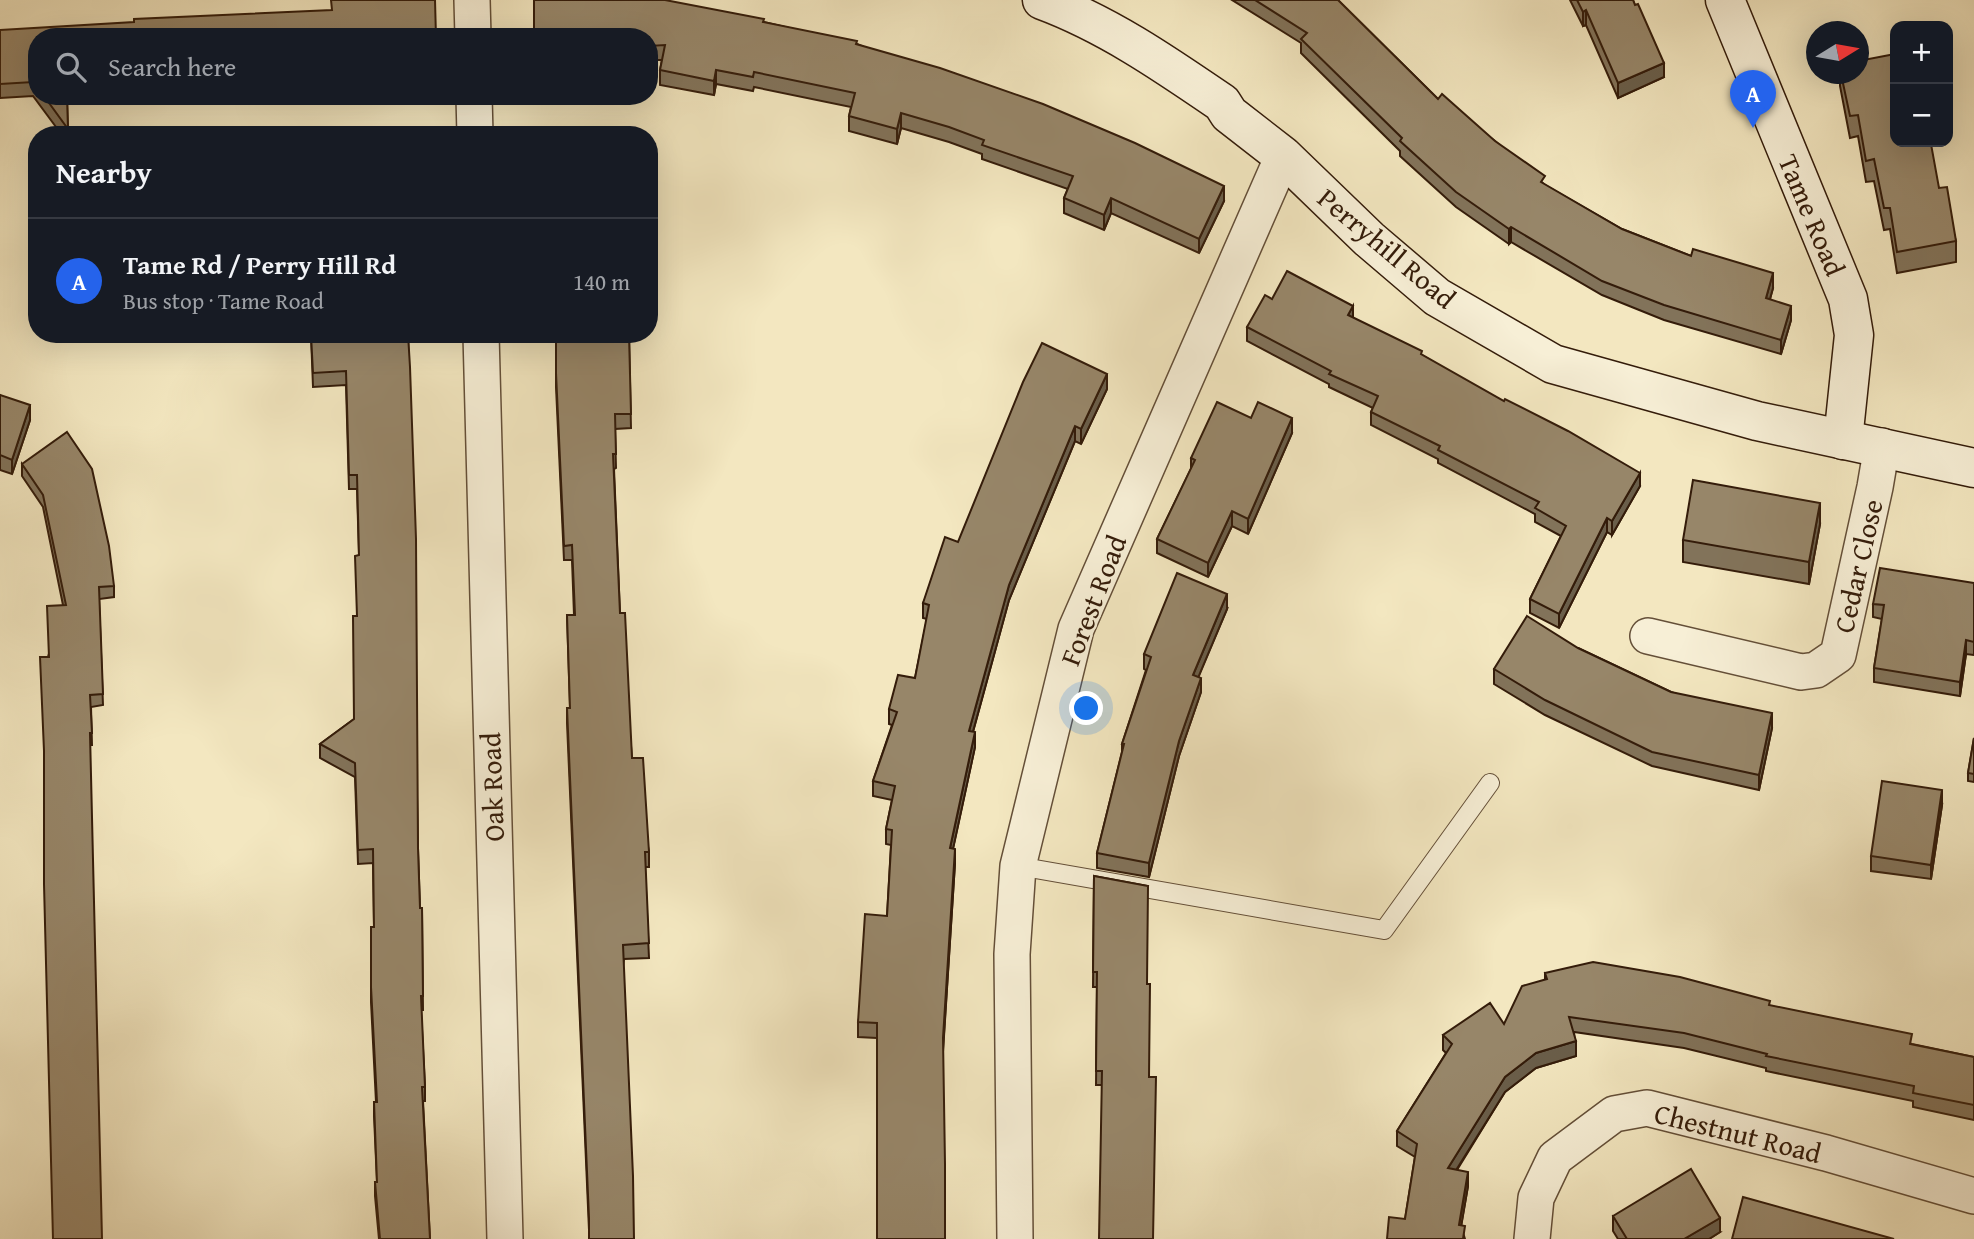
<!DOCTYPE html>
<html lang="en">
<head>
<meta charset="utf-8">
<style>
  :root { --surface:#171b24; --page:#20242c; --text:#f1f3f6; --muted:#9ea1a6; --line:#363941; --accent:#2563eb }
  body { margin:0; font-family:"Gentium Book Plus",serif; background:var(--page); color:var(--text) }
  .controls { position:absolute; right:21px; top:21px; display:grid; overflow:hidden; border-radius:14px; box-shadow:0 7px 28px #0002 }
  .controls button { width:63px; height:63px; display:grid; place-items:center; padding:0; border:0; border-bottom:2px solid var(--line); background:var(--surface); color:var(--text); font:35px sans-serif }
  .compass { position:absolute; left:1806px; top:21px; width:63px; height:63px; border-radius:50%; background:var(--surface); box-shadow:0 7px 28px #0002; rotate:79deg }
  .you { position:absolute; left:1087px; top:709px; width:24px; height:24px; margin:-18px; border:5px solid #fff; border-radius:50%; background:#1a73e8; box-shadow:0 0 0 10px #1a73e833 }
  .badge { display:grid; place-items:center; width:46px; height:46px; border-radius:50%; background:var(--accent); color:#fff; font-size:23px; font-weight:700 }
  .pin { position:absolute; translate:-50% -58px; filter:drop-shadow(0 2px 4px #0008) }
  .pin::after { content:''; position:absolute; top:37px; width:24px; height:21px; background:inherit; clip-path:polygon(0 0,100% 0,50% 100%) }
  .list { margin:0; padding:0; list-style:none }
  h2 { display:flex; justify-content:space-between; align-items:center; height:91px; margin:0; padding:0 28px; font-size:30px }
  h2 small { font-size:23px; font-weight:400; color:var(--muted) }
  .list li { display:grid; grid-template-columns:46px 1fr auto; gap:21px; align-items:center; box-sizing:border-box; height:126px; padding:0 28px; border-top:2px solid var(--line) }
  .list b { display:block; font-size:26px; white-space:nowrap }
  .list p { margin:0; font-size:23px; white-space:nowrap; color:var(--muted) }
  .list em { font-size:23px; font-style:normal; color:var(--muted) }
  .icon { flex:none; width:38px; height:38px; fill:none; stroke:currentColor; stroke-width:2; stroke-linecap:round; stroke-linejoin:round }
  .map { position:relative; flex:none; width:1974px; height:1239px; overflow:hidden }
  .search { position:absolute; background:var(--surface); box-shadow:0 7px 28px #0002; left:28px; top:28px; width:630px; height:77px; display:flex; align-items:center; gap:18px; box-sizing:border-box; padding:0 24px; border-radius:28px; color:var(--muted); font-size:26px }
  .panel { position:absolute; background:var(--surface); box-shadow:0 7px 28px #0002; left:28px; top:126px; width:630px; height:217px; border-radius:28px }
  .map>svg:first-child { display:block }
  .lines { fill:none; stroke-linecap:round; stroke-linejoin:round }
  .lane-casing { stroke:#644f38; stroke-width:20 }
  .street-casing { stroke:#644f38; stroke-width:38 }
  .secondary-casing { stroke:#341c0a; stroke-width:41 }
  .lane { stroke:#f7efd6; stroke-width:18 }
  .street { stroke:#f7efd6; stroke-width:35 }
  .secondary { stroke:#f7efd6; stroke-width:38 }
  .wall { fill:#82735a; stroke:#341c0a; stroke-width:2 }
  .shaded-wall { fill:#6a5e4a; stroke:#341c0a; stroke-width:2 }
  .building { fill:#978669; stroke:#341c0a; stroke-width:2 }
  .labels { text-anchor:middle; stroke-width:5; stroke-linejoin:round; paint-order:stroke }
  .street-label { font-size:28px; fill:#341c0a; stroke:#f7efd6 }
</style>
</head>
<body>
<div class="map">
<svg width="1974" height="1239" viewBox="0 0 1974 1239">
  <rect width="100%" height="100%" fill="#f3e7c0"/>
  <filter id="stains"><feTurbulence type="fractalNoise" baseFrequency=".00286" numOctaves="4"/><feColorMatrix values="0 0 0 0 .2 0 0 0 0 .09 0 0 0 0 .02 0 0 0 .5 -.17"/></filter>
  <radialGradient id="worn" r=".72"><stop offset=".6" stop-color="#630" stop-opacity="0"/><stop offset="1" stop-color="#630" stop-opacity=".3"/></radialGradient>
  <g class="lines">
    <g class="lane-casing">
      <polyline id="lane" points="1018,866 1384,930 1490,783"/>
    </g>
    <g class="street-casing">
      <g id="street">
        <polyline points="472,0 473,37"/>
        <polyline points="474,96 475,135"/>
        <polyline points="481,334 505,1239"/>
        <polyline points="1648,636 1801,672 1816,670 1838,655 1875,487 1882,446"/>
        <polyline points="1015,1239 1012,954 1018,866 1076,629 1283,156"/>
        <polyline points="1532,1239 1536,1198 1555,1158 1614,1114 1647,1108 1826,1153 1974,1196"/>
      </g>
    </g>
    <g class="secondary-casing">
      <g id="secondary">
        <path d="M1042,0c65,24 123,64 180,103l7,11 54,42 86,83 68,58 116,67 204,57 217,47"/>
        <polyline points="1725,0 1848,299 1854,335 1843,440"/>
      </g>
    </g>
    <use href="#lane" class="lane"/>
    <use href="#street" class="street"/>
    <use href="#secondary" class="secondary"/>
  </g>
  <g class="wall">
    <polygon points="1232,0 1338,0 1438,99 1495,141 1545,185 1622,229 1773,288 1770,299 1791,320 1781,354 1664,320 1602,295 1511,242 1509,244 1456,207 1400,156 1400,151 1301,53 1301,43"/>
    <polygon points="1570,0 1633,0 1664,77 1618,98 1586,25 1583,26"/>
    <polygon points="764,22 857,44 1224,201 1199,253 1111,213 1104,230 1064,213 1064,198 1068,189 982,159 982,154 949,142 901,128 897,144 849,131 849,116 851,107 754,87 753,91 716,84 714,95 660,85 660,70 662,60 649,60 649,37"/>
    <polygon points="0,30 37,37 37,96 67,96 68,135 62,135 33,96 0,98"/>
    <polygon points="1840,74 1858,74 1895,142 1939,188 1956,241 1956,262 1897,273 1890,229 1884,230 1874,181 1866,182 1858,136 1850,138 1840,86"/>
    <polygon points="1272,299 1353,318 1422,355 1640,486 1612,535 1607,532 1559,628 1530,613 1530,599 1561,536 1535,522 1535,514 1438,463 1438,459 1371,425 1371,412 1373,408 1329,387 1329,384 1247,341 1247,327"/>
    <polygon points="408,334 418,848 420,908 422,908 423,1010 421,1010 425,1087 425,1101 423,1101 430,1239 379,1239 375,1196 375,1182 377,1182 374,1116 374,1102 376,1102 371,1002 371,927 374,927 373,863 358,864 355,777 320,758 320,744 354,719 359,555 357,489 349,489 346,385 313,387 311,335"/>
    <polygon points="556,334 629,334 631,428 615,429 616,468 614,469 620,613 632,758 649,852 649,867 645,867 649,958 624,959 589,1230 567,723 567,708 570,708 567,615 574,615 572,560 564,560 556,387"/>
    <polygon points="1107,389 1081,444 1075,441 1009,600 973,732 975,747 953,848 955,863 943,1049 877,1038 858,1037 858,1022 887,916 891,845 886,844 886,829 892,800 873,796 873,781 892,725 889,724 889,709 915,678 927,619 923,618 923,603 958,542"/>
    <polygon points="0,395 30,420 12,474 0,470"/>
    <polygon points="1251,418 1292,433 1248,534 1232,526 1208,577 1157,553 1157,539 1191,469 1191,458"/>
    <polygon points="22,464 114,586 114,597 99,599 103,705 91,707 92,745 90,745 48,657 63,605 43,507 22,476"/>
    <polygon points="1820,524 1809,584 1683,562 1683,540"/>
    <polygon points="1974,583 1974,655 1966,654 1960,696 1874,682 1874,668 1882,619 1873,617 1873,604"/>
    <polygon points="1227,609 1198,677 1201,692 1179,756 1149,877 1097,868 1097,853 1122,752 1122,744 1146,670 1144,669 1144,654"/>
    <polygon points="1578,648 1671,692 1772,728 1759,790 1652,766 1545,715 1494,684 1494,669"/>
    <polygon points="1974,738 1974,782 1968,781 1968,773"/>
    <polygon points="1942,805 1931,879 1871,871 1871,856"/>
    <polygon points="1094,876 1148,886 1102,1085 1096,1085 1097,987 1093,987"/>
    <polygon points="1545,973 1770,1006 1912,1044 1974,1057 1974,1120 1913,1107 1913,1101 1766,1071 1766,1068 1684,1048 1574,1032 1576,1056 1536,1068 1505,1092 1457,1170 1468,1186 1461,1226 1465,1239 1405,1219 1415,1157 1397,1146 1397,1131 1446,1053 1443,1050 1443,1035 1504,1024 1545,979"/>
    <polygon points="1613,1216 1720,1232 1709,1239 1618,1239 1613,1231"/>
  </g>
  <g class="shaded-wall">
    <polygon points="1586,10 1586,25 1583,26 1583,12"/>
    <polygon points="1664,63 1664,77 1618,98 1618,83"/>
    <polygon points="716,70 716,84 714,95 714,81"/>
    <polygon points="901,113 901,128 897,144 897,129"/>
    <polygon points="1224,186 1224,201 1199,253 1199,239"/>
    <polygon points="1111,198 1111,213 1104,230 1104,215"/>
    <polygon points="1511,227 1511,242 1509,244 1509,229"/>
    <polygon points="1773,273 1773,288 1766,313 1766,298"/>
    <polygon points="1353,306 1353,319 1348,315"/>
    <polygon points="1791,306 1791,320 1781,354 1781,340"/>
    <polygon points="1107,374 1107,389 1081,444 1081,429"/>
    <polygon points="30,405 30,420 12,474 12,460"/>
    <polygon points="1292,418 1292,433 1248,534 1248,519"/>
    <polygon points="1075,426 1075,441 1009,600 969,746 969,731 1009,585"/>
    <polygon points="1640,473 1640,486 1612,535 1612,521"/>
    <polygon points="1820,503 1820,524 1809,584 1809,562"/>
    <polygon points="1232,511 1232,526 1208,577 1208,563"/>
    <polygon points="1607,518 1607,532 1559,628 1559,614"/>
    <polygon points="1227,594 1227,609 1193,690 1193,675"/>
    <polygon points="1966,640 1966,654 1960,696 1960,682"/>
    <polygon points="1201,678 1201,692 1179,756 1149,877 1149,863 1179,741"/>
    <polygon points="1772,713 1772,728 1759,790 1759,775"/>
    <polygon points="975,732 975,747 950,863 950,848"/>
    <polygon points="1942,790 1942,805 1931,879 1931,865"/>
    <polygon points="955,849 955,863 943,1052 943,1038"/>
    <polygon points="1576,1041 1576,1056 1536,1068 1505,1092 1448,1183 1448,1168 1505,1077 1536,1053"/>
    <polygon points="1468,1172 1468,1186 1459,1239 1459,1225"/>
    <polygon points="1720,1218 1720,1232 1709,1239 1684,1239"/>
  </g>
  <g class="building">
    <polygon points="331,0 435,0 436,37 37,37 37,87 33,82 0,84 0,30 134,22 134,19 332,10"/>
    <polygon points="534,0 665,0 764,19 763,22 857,41 856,44 940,68 1043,104 1135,143 1224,186 1199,239 1111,198 1104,215 1064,198 1073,176 982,145 984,140 949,127 901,113 897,129 849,116 855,93 754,72 753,77 716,70 714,81 660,70 665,45 649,46 649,37 534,37"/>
    <polygon points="1255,0 1338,0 1438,99 1442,94 1495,141 1545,176 1541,182 1622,229 1691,256 1693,249 1773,273 1766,298 1791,306 1781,340 1664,305 1602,281 1511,227 1509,229 1456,192 1400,141 1402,138 1301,39 1307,33"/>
    <polygon points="1577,0 1633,0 1635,5 1638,4 1664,63 1618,83 1586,10 1583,12"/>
    <polygon points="1895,54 1895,142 1921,142 1922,145 1931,144 1939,188 1947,187 1956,241 1897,252 1890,208 1884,208 1874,159 1866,161 1858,115 1850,116 1841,74 1858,74 1858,61"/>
    <polygon points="44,96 67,96 68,129"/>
    <polygon points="1287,271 1353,306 1348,315 1422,351 1421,354 1504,401 1505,399 1568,431 1640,473 1612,521 1607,518 1559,614 1530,599 1566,526 1535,508 1539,502 1438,450 1440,446 1371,412 1378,396 1329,374 1331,371 1247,327 1265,295 1272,299"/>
    <polygon points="408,334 410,367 416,539 418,848 420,908 422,908 423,996 421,996 425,1087 422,1087 430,1239 380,1239 375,1182 377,1182 374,1102 377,1102 371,987 371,927 374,927 373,849 358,850 355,763 320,744 354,719 353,616 357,616 355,556 359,555 357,475 349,475 346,371 313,373 311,335"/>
    <polygon points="556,334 629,334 631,414 615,414 616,454 613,454 620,613 625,613 632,758 643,758 649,852 645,852 649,943 623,945 633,1176 634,1239 589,1239 589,1218 567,708 570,708 567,615 575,615 572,545 564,546 556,373"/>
    <polygon points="1042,343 1107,374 1081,429 1075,426 1009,585 969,731 975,732 950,848 955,849 943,1038 945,1164 945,1239 877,1239 877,1023 858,1022 865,914 887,916 892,830 886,829 895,786 873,781 897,712 889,709 898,675 915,678 929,605 923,603 945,537 958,542 1023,382"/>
    <polygon points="0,395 30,405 12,460 0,455"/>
    <polygon points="1217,402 1251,418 1258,402 1292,418 1248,519 1232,511 1208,563 1157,539 1195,460 1191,458"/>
    <polygon points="67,432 92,469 109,546 114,586 99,587 103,694 90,695 92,733 90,733 102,1239 53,1239 44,884 44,751 40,657 49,657 47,606 66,605 43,495 22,464"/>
    <polygon points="1693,480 1820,503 1809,562 1683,540"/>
    <polygon points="1880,568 1974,583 1974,642 1966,640 1960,682 1874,668 1884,605 1873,604"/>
    <polygon points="1177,573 1227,594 1193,675 1201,678 1179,741 1149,863 1097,853 1124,744 1122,744 1151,657 1144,654"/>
    <polygon points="1527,616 1578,648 1671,692 1772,713 1759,775 1652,752 1545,700 1494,669"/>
    <polygon points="1974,738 1974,774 1968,773"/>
    <polygon points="1882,781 1942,790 1931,865 1871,856"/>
    <polygon points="1094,876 1148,886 1147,984 1150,984 1149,1077 1156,1077 1153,1239 1099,1239 1102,1071 1096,1071 1097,972 1093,972"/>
    <polygon points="1593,962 1680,977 1770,1001 1769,1005 1912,1034 1910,1044 1974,1057 1974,1105 1913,1093 1914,1086 1766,1056 1767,1054 1684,1033 1569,1017 1576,1041 1536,1053 1505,1077 1448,1168 1468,1172 1459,1225 1465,1226 1463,1239 1387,1239 1389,1217 1405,1219 1417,1144 1397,1131 1452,1044 1443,1035 1490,1003 1504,1024 1522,986 1547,979 1545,973"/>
    <polygon points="1691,1169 1720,1218 1684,1239 1627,1239 1613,1216"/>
    <polygon points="1743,1197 1894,1239 1732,1239"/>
  </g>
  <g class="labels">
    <g class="street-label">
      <text transform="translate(1812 215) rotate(67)" y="10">Tame Road</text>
      <text transform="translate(1387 248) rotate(40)" y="10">Perryhill Road</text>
      <text transform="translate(1858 566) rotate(-77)" y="10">Cedar Close</text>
      <text transform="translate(1093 600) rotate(-69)" y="10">Forest Road</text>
      <text transform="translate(492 787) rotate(-92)" y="10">Oak Road</text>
      <text transform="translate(1738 1133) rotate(14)" y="10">Chestnut Road</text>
    </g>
  </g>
  <rect width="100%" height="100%" filter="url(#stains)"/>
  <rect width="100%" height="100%" fill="url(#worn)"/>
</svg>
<div class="controls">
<button>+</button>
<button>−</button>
</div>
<svg class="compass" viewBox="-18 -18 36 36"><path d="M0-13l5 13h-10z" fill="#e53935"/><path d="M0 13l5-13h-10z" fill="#9ea1a6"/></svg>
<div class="you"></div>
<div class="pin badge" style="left:1753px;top:128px">A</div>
<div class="search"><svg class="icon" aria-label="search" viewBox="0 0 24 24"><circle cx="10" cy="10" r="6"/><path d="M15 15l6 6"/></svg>Search here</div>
<section class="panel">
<h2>Nearby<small></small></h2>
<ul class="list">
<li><span class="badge">A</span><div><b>Tame Rd / Perry Hill Rd</b><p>Bus stop · Tame Road</p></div><em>140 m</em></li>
</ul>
</section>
</div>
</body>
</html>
